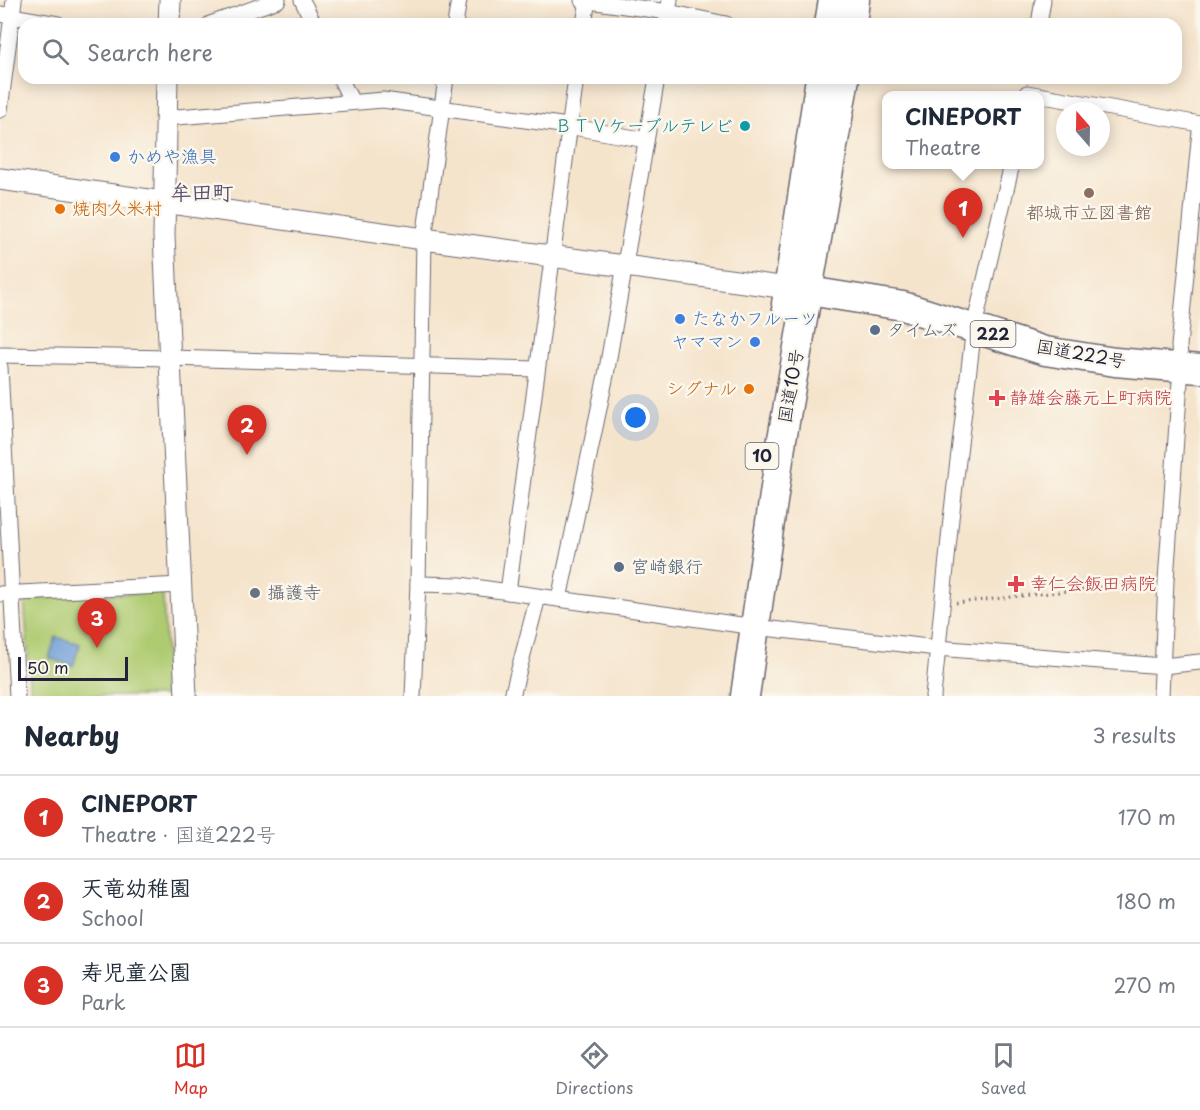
<!DOCTYPE html>
<html lang="en">
<head>
<meta charset="utf-8">
<style>
  :root { --surface:#fff; --page:#f6f6f7; --text:#1f2937; --muted:#747a83; --line:#e0e1e3; --accent:#d93025 }
  body { margin:0; font-family:"Playpen Sans","Klee One",sans-serif; background:var(--page); color:var(--text) }
  .compass { position:absolute; left:1056px; top:102px; width:54px; height:54px; border-radius:50%; background:var(--surface); box-shadow:0 3px 15px #0003; rotate:340deg }
  .scale { position:absolute; left:18px; bottom:15px; width:110px; box-sizing:border-box; padding-left:6px; border:3px solid #22223b; border-top:0; font-size:16px; line-height:21px; white-space:nowrap; color:#22223b; -webkit-text-stroke:4px #fbf7ec; paint-order:stroke }
  .you { position:absolute; left:636px; top:418px; width:21px; height:21px; margin:-15px; border:4px solid #fff; border-radius:50%; background:#1a73e8; box-shadow:0 0 0 9px #1a73e833 }
  .badge { display:grid; place-items:center; width:39px; height:39px; border-radius:50%; background:var(--accent); color:#fff; font-size:20px; font-weight:700 }
  .pin { position:absolute; translate:-50% -50px; filter:drop-shadow(0 2px 3px #0008) }
  .pin::after { content:''; position:absolute; top:32px; width:21px; height:18px; background:inherit; clip-path:polygon(0 0,100% 0,50% 100%) }
  .popup { position:absolute; left:882px; top:91px; width:162px; height:78px; box-sizing:border-box; display:grid; place-content:center; border-radius:12px; background:var(--surface); filter:drop-shadow(0 2px 4px #0005); font-size:20px; white-space:nowrap; color:var(--muted) }
  .popup b { font-size:22px; color:var(--text) }
  .popup::after { content:''; position:absolute; left:50%; top:100%; margin-left:-12px; border:12px solid transparent; border-top-color:var(--surface) }
  .list { margin:0; padding:0; list-style:none }
  h2 { display:flex; justify-content:space-between; align-items:center; height:78px; margin:0; padding:0 24px; font-size:26px }
  h2 small { font-size:20px; font-weight:400; color:var(--muted) }
  .list li { display:grid; grid-template-columns:39px 1fr auto; gap:18px; align-items:center; box-sizing:border-box; height:84px; padding:0 24px; border-top:2px solid var(--line) }
  .list b { display:block; font-size:22px; white-space:nowrap }
  .list p { margin:0; font-size:20px; white-space:nowrap; color:var(--muted) }
  .list em { font-size:20px; font-style:normal; color:var(--muted) }
  .icon { flex:none; width:33px; height:33px; fill:none; stroke:currentColor; stroke-width:2; stroke-linecap:round; stroke-linejoin:round }
  .map { position:relative; flex:none; width:1200px; height:696px; overflow:hidden }
  .search { position:absolute; background:var(--surface); box-shadow:0 3px 15px #0003; left:18px; right:18px; top:18px; height:66px; display:flex; align-items:center; gap:15px; box-sizing:border-box; padding:0 21px; border-radius:18px; color:var(--muted); font-size:22px }
  .sheet { height:330px; background:var(--surface) }
  nav { display:flex; justify-content:space-around; align-items:center; box-sizing:border-box; height:84px; border-top:2px solid var(--line); background:var(--surface); font-size:16px; color:var(--muted) }
  nav a { display:grid; justify-items:center; gap:3px }
  nav .on { color:var(--accent) }
  .map>svg:first-child { display:block }
  .green { fill:#afcb71; stroke:#687656; stroke-width:1.5 }
  .water { fill:#6e9dd7; stroke:#486089; stroke-width:1.5 }
  .lines { fill:none; stroke-linecap:round; stroke-linejoin:round }
  .street-casing { stroke:#6c666e; stroke-width:17 }
  .secondary-casing { stroke:#6c666e; stroke-width:23 }
  .highway-casing { stroke:#6c666e; stroke-width:31 }
  .path { stroke:#6c666e; stroke-width:3; stroke-dasharray:1.5 4.5; stroke-linecap:butt }
  .street { stroke:#fff; stroke-width:15 }
  .secondary { stroke:#fff; stroke-width:21 }
  .highway { stroke:#fff; stroke-width:28 }
  .culture-dot { fill:#0f9aa8; stroke:#fbf7ec; stroke-width:2 }
  .shop-dot { fill:#3f7fe0; stroke:#fbf7ec; stroke-width:2 }
  .education-dot { fill:#8d6e63; stroke:#fbf7ec; stroke-width:2 }
  .food-dot { fill:#e8710a; stroke:#fbf7ec; stroke-width:2 }
  .service-dot { fill:#5c6f8a; stroke:#fbf7ec; stroke-width:2 }
  .health-dot { fill:#e0444e; stroke:#fbf7ec; stroke-width:2 }
  .worship-dot { fill:#6b7280; stroke:#fbf7ec; stroke-width:2 }
  .labels { text-anchor:middle; stroke-width:5; stroke-linejoin:round; paint-order:stroke }
  .shield { fill:#fbf7ec; stroke:#636270; stroke-width:1.5 }
  .shield-label { font-size:16px; font-weight:bold; fill:#22223b }
  .culture-label { font-size:18px; fill:#0d838f; stroke:#fbf7ec; text-anchor:end }
  .shop-label { font-size:18px; fill:#366cbe; stroke:#fbf7ec; text-anchor:start }
  .food-label { font-size:18px; fill:#c56008; stroke:#fbf7ec; text-anchor:start }
  .education-label { font-size:18px; fill:#785e54; stroke:#fbf7ec }
  .service-label { font-size:18px; fill:#4e5e75; stroke:#fbf7ec; text-anchor:start }
  .street-label { font-size:18px; fill:#22223b; stroke:#fbf7ec }
  .health-label { font-size:18px; fill:#be3a42; stroke:#fbf7ec; text-anchor:start }
  .worship-label { font-size:18px; fill:#5b616d; stroke:#fbf7ec; text-anchor:start }
  .quarter-label { font-size:21px; font-weight:bold; fill:#554e72; stroke:#fbf7ec }
</style>
</head>
<body>
<div class="map">
<svg width="1200" height="696" viewBox="0 0 1200 696">
  <rect width="100%" height="100%" fill="#fbf7ec"/>
  <filter id="ink" filterUnits="userSpaceOnUse"><feTurbulence type="fractalNoise" baseFrequency=".0167" numOctaves="2"/><feDisplacementMap in="SourceGraphic" scale="12" xChannelSelector="R" yChannelSelector="G"/><feConvolveMatrix kernelMatrix="1 2 1 2 8 2 1 2 1" color-interpolation-filters="sRGB"/></filter>
  <filter id="wash" filterUnits="userSpaceOnUse"><feTurbulence type="fractalNoise" baseFrequency=".008" numOctaves="4" result="noise"/><feDisplacementMap in="SourceGraphic" scale="24" xChannelSelector="R" yChannelSelector="G"/><feGaussianBlur stdDeviation="1.35" result="paint"/><feColorMatrix in="noise" values="0 0 0 0 0 0 0 0 0 0 0 0 0 0 0 0 0 1.4 0 .05"/><feComposite in="paint" operator="in"/></filter>
  <g filter="url(#wash)">
    <rect width="100%" height="100%" fill="#f5e4cc"/>
    <polygon class="green" points="160,592 163,595 168,696 31,696 24,599"/>
    <polygon class="water" points="56,637 80,644 73,666 49,658"/>
  </g>
  <g filter="url(#ink)">
    <g class="lines">
      <g class="street-casing">
        <g id="street">
          <polyline points="302,0 314,24"/>
          <polyline points="582,0 668,12 726,24"/>
          <polyline points="0,14 58,24"/>
          <polyline points="210,24 278,0"/>
          <polyline points="455,24 459,0"/>
          <polyline points="584,24 588,0"/>
          <polyline points="666,24 670,0"/>
          <polyline points="1039,24 1043,0"/>
          <polyline points="340,78 352,102"/>
          <polyline points="1027,93 1200,124"/>
          <polyline points="0,110 14,0"/>
          <polyline points="165,118 383,100 568,126 646,140"/>
          <polyline points="0,355 171,358 536,369"/>
          <polyline points="0,367 17,696"/>
          <polyline points="418,584 460,585 755,627 937,648 1163,666 1200,662"/>
          <polyline points="508,592 576,78"/>
          <polyline points="0,594 181,585"/>
          <polyline points="559,599 606,375 657,78"/>
          <polyline points="413,696 418,584 424,239 446,78"/>
          <polyline points="512,696 538,597"/>
          <polyline points="933,696 951,519 974,327 1012,164"/>
          <polyline points="1161,696 1166,580 1181,367 1179,346 1200,131"/>
        </g>
      </g>
      <g class="secondary-casing">
        <g id="secondary">
          <polyline points="169,24 170,0"/>
          <polyline points="167,78 164,236 186,696"/>
          <polyline points="0,179 424,239 788,288"/>
        </g>
      </g>
      <g class="highway-casing">
        <g id="highway">
          <polyline points="829,24 833,0"/>
          <polyline points="852,24 855,0"/>
          <polyline points="790,288 903,306 1045,351 1115,362 1200,369"/>
          <polyline points="786,304 820,78"/>
          <polyline points="745,696 782,439 845,78"/>
        </g>
      </g>
      <polyline class="path" points="956,603 1152,582"/>
      <use href="#street" class="street"/>
      <use href="#secondary" class="secondary"/>
      <use href="#highway" class="highway"/>
    </g>
  </g>
  <circle class="culture-dot" cx="745" cy="126" r="6"/>
  <g class="shop-dot">
    <circle cx="115" cy="157" r="6"/>
    <circle cx="680" cy="319" r="6"/>
    <circle cx="755" cy="342" r="6"/>
  </g>
  <circle class="education-dot" cx="1089" cy="193" r="6"/>
  <g class="food-dot">
    <circle cx="60" cy="209" r="6"/>
    <circle cx="749" cy="389" r="6"/>
  </g>
  <g class="service-dot">
    <circle cx="875" cy="330" r="6"/>
    <circle cx="619" cy="567" r="6"/>
  </g>
  <g class="health-dot">
    <path d="M994 389h6v6h6v6h-6v6h-6v-6h-6v-6h6z"/>
    <path d="M1013 575h6v6h6v6h-6v6h-6v-6h-6v-6h6z"/>
  </g>
  <circle class="worship-dot" cx="255" cy="593" r="6"/>
  <g class="labels">
    <g class="shield">
      <rect x="970.5" y="321" width="45" height="26" rx="4.5"/>
      <rect x="745.5" y="443" width="33" height="26" rx="4.5"/>
    </g>
    <g class="shield-label">
      <text x="993" y="340">222</text>
      <text x="762" y="462">10</text>
    </g>
    <g class="culture-label">
      <text x="733" y="132">ＢＴＶケーブルテレビ</text>
    </g>
    <g class="shop-label">
      <text x="127" y="163">かめや漁具</text>
      <text x="692" y="325">たなかフルーツ</text>
      <text x="743" y="348" text-anchor="end">ヤママン</text>
    </g>
    <g class="food-label">
      <text x="72" y="215">焼肉久米村</text>
      <text x="737" y="395" text-anchor="end">シグナル</text>
    </g>
    <g class="education-label">
      <text x="1089" y="219">都城市立図書館</text>
    </g>
    <g class="service-label">
      <text x="887" y="336">タイムズ</text>
      <text x="631" y="573">宮崎銀行</text>
    </g>
    <g class="street-label">
      <text transform="translate(1081 354) rotate(10)" y="6">国道222号</text>
      <text transform="translate(791 386) rotate(-80)" y="6">国道10号</text>
    </g>
    <g class="health-label">
      <text x="1010" y="404">静雄会藤元上町病院</text>
      <text x="1030" y="590">幸仁会飯田病院</text>
    </g>
    <g class="worship-label">
      <text x="267" y="599">攝護寺</text>
    </g>
    <g class="quarter-label">
      <text x="202" y="200">牟田町</text>
    </g>
  </g>
</svg>
<svg class="compass" viewBox="-18 -18 36 36"><path d="M0-13l5 13h-10z" fill="#e53935"/><path d="M0 13l5-13h-10z" fill="#747a83"/></svg>
<div class="scale">50 m</div>
<div class="you"></div>
<div class="pin badge" style="left:963px;top:238px">1</div>
<div class="popup"><b>CINEPORT</b>Theatre</div>
<div class="pin badge" style="left:247px;top:455px">2</div>
<div class="pin badge" style="left:97px;top:648px">3</div>
<div class="search"><svg class="icon" aria-label="search" viewBox="0 0 24 24"><circle cx="10" cy="10" r="6"/><path d="M15 15l6 6"/></svg>Search here</div>
</div>
<section class="sheet">
<h2>Nearby<small>3 results</small></h2>
<ul class="list">
<li><span class="badge">1</span><div><b>CINEPORT</b><p>Theatre · 国道222号</p></div><em>170 m</em></li>
<li><span class="badge">2</span><div><b>天竜幼稚園</b><p>School</p></div><em>180 m</em></li>
<li><span class="badge">3</span><div><b>寿児童公園</b><p>Park</p></div><em>270 m</em></li>
</ul>
</section>
<nav>
<a class="on"><svg class="icon" aria-label="map" viewBox="0 0 24 24"><path d="M3 6l6-2 6 2 6-2v14l-6 2-6-2-6 2zM9 4v14M15 6v14"/></svg>Map</a>
<a><svg class="icon" aria-label="directions" viewBox="0 0 24 24"><path d="M12 3l9 9-9 9-9-9zM9 14v-3h6M13 9l2 2-2 2"/></svg>Directions</a>
<a><svg class="icon" aria-label="saved" viewBox="0 0 24 24"><path d="M7 4h10v16l-5-4-5 4z"/></svg>Saved</a>
</nav>
</body>
</html>
